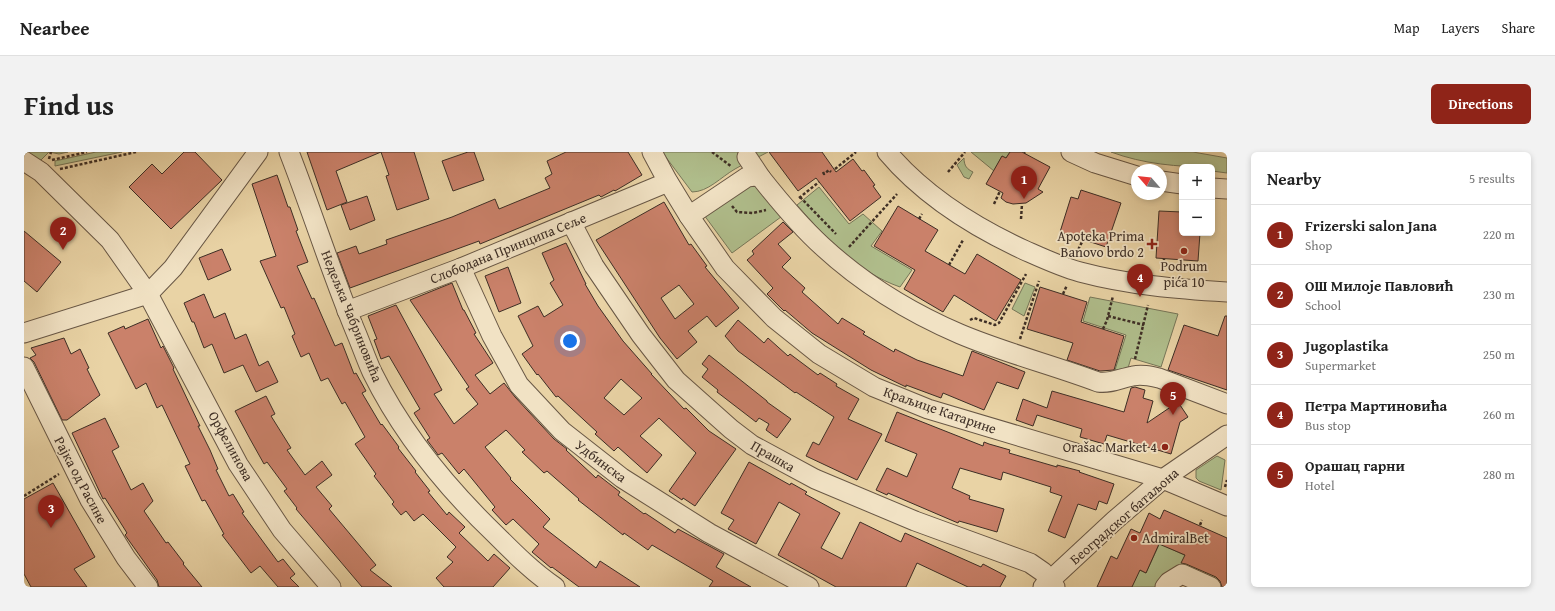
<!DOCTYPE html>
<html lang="en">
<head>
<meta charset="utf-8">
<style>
  :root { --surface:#fff; --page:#f2f2f2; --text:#222; --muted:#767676; --line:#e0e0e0; --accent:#8f2418 }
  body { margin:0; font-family:"Gentium Book Plus",serif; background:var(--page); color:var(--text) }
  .controls { position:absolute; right:12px; top:12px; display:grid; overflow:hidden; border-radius:6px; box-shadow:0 2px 6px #0003 }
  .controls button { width:36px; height:36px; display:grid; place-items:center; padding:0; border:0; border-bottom:1px solid var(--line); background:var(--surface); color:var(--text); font:20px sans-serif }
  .compass { position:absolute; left:1107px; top:12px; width:36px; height:36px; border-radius:50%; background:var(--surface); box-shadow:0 2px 6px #0003; rotate:298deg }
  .you { position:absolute; left:546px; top:189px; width:14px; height:14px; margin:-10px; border:3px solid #fff; border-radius:50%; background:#1a73e8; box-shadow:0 0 0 6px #1a73e833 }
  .badge { display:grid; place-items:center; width:26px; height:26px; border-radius:50%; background:var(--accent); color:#fff; font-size:13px; font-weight:700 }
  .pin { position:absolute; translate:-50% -33px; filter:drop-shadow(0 1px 2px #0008) }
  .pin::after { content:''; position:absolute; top:21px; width:14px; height:12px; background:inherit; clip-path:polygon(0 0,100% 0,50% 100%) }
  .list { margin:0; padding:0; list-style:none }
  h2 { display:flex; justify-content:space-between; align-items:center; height:52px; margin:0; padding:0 16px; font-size:17px }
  h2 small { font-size:13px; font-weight:400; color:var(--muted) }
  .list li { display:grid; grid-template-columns:26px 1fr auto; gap:12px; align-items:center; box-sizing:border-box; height:60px; padding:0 16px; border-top:1px solid var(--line) }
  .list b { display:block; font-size:15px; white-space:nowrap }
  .list p { margin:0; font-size:13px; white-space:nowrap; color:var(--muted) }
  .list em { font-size:13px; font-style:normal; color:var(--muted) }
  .map { position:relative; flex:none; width:1203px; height:435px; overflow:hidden; border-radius:6px }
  header { display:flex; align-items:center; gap:24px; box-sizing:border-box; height:56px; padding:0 20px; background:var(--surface); border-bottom:1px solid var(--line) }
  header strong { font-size:19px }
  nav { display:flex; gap:22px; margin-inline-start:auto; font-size:14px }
  .intro { display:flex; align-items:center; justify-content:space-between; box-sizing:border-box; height:96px; padding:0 24px }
  h1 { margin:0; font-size:28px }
  .button { padding:10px 18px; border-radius:6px; background:var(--accent); color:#fff; font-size:14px; font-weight:700 }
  main { display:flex; gap:24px; padding:0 24px }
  aside { flex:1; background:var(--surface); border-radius:6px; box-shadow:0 2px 6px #0003 }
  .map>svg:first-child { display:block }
  .green { fill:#b0be8c; stroke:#767658 }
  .building { fill:#ca816a; stroke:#3d2e25; fill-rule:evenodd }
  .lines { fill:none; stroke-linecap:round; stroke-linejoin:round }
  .minor-casing { stroke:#685745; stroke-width:21 }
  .path { stroke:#3d2e25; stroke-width:2.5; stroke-dasharray:3 2; stroke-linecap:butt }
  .minor { stroke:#f1e2c4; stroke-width:19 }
  .poi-dot { fill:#8f2418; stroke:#f1e2c4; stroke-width:1.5 }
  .labels { text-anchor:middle; stroke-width:3.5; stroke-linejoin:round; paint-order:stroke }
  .poi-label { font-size:14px; fill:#3d2e25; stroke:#f1e2c4; text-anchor:end }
  .street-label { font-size:14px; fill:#3d2e25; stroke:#f1e2c4 }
</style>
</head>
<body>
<header>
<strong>Nearbee</strong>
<nav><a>Map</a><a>Layers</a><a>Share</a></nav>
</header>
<div class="intro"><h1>Find us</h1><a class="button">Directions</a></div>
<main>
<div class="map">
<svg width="1203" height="435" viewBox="0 0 1203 435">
  <rect width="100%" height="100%" fill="#e9d3a5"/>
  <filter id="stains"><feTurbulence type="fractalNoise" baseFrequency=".005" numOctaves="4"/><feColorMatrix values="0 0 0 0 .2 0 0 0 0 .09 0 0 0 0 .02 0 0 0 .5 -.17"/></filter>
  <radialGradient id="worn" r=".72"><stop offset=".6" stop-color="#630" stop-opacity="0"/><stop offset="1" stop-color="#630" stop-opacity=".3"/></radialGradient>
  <g class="green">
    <polygon points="0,0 44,0 35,2 25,0 15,10"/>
    <polygon points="72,0 98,0 31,14 31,9"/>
    <path d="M638,0h106c-11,6 -23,11 -33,17 -14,8 -27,23 -43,23z"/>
    <polygon points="947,0 986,0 982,6 978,4 970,19"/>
    <path d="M1087,0h82l34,6v15l-15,-2v-4c-34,0 -69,-3 -101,-15z"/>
    <path d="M940,6c0,8 3,11 9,14l-4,7 -5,-2 -7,-12z"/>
    <polygon points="728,33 736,36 761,62 708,101 680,63"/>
    <path d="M795,35l30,37 14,-10 19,17 -11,15 41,24 -12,17c-43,-15 -74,-49 -103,-82z"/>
    <polygon points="1001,131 1011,135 1000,164 988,157"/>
    <polygon points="1066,145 1154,162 1137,215 1107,206 1104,216 1091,218 1102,183 1059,169"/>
    <polygon points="1193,304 1201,308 1197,338 1175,329 1172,326 1172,318"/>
    <polygon points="1139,384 1143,395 1203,423 1203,435 1196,435 1155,417 1135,435 1108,435 1111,416 1122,421"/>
  </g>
  <g class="building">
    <polygon points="160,0 171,0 198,28 147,77 105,35 128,12 138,22"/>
    <polygon points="283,0 390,0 405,47 373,58 362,24 365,23 357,0 312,19 323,50 303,58"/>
    <polygon points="444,0 450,0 460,28 429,39 418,9"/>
    <polygon points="542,0 604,0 618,23 591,39 590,38 577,45 575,43 456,92 455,89 326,136 313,101 332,94 335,102 363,92 362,88 428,65 471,47 475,57 526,36 521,26 528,22 523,9"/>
    <polygon points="745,0 798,0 812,20 829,7 838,19 840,18 851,33 849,34 857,45 826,69 792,26 774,39"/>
    <polygon points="986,0 998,0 1026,15 1014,37 1019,40 1002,51 989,52 982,50 977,46 979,41 962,32 978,4 982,6"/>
    <polygon points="253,23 264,55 266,55 274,78 272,79 284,110 273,114 288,147 290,146 311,194 318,191 330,222 332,221 342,239 338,241 357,273 358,272 375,295 374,296 392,319 391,320 406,339 404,340 423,363 425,360 441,375 435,381 464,409 470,402 486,416 469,435 420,435 412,426 429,410 423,405 432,395 399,362 390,369 382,359 377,363 368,352 370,350 350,324 352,322 331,292 341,285 321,250 318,252 304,226 297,229 285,201 277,205 268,184 271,182 260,155 257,156 236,109 252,104 228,32"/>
    <polygon points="1057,38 1097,51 1082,95 1036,80 1047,45 1054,47"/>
    <polygon points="343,44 351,68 326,78 317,53"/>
    <path d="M640,50l25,43 2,-1 16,22 -2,1 34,41 -23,19 -9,-11 -19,15 9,11 -20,17 -17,-21 -64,-98zM655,133l15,19 -19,15 -14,-21z"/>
    <polygon points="874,54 914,78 901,99 941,122 953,102 997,128 972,169 930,143 919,160 880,137 891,118 850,94"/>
    <polygon points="1135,59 1158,60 1158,81 1176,81 1174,109 1132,106"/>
    <polygon points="759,70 769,80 754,92 767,106 758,115 781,136 778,140 814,172 818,166 841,180 839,182 870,200 871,197 893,208 939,224 948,199 1001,220 994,237 973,230 960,258 919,241 917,246 882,233 882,235 847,218 788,181 761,158 760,159 743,142 749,136 723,108 730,102 728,99"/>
    <polygon points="0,79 37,110 13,140 0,129"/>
    <path d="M542,91l20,41h-1l13,22 25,35 29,33h-1l33,35 2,-1 23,23 27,18 -41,57 -12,-8 -1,2 -13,-9 27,-38 -37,-35 -19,18 22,19 -15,18 -29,-26 -4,4 -19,-17 2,-2 -39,-36 -2,1 -18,-23 -1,1 -15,-21 11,-8 -15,-30 20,-10 6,11 19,-12 -13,-22 4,-3 -12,-27zM597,227l21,19 -18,17 -20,-17z"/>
    <polygon points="198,97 207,118 184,128 175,106"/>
    <polygon points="484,115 497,151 475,160 461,124"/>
    <polygon points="428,131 439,158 440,158 452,181 450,182 469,211 451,223 466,242 480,231 491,245 530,287 543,297 542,298 572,326 574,323 596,340 594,343 620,362 621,361 651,381 654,377 700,402 692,415 727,435 685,435 689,429 628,393 624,398 600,381 599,383 554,348 555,347 523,319 520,321 498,300 501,298 482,278 461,295 487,326 486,327 526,367 519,375 572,416 576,409 616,435 555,435 528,415 527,416 508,400 515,392 489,367 482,373 468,358 471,355 440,317 435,322 418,301 414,303 412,300 403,288 406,286 390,261 396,257 365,204 357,207 350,188 353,187 344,164 372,153 418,238 410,242 430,272 454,252 442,237 445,235 386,148"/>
    <polygon points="1016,135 1063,150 1057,170 1100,184 1090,218 1076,219 1043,208 1049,191 1003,177"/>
    <polygon points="180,142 190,166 201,161 211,187 222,182 235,214 244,209 254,230 232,240 219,213 200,221 188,192 180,196 170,170 168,170 160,151"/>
    <polygon points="1201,164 1203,164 1203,238 1144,218 1160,173 1194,184"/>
    <polygon points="124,167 137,196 139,194 150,216 149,217 176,274 174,274 186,298 194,317 192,318 205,344 209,342 220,360 218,361 254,410 259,407 271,422 266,426 275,435 254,435 236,414 227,421 198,383 200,382 181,348 178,349 161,314 166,312 138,253 133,256 122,231 112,237 84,181 100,174 101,177"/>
    <polygon points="714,168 740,191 744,186 764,204 766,202 794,223 796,221 813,232 812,234 835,247 824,267 858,282 833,328 782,304 789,290 795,293 810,265 772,240 771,241 714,199 701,184"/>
    <polygon points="40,186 47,202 56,197 65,216 63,217 76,243 43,268 38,268 10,210 6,206 12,203 7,196"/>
    <polygon points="685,203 743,249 743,250 767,267 753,286 742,278 745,272 735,266 732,270 693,240 694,238 678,225 684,217 678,212"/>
    <polygon points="1111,235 1121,238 1119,246 1129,249 1123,271 1154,250 1164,265 1156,270 1147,302 1083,283 1080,292 1056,285 1058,277 1013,263 1009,274 992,268 999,247 1023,256 1028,239 1100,260 1107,236"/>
    <polygon points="242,244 251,262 247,264 267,296 263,298 281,323 298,309 308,323 292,335 308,354 305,357 352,413 346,418 368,435 338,435 272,357 273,356 260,339 263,337 243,310 240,312 226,287 211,259"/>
    <polygon points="873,260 959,294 960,290 965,292 986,298 985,301 1033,315 1033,313 1056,319 1055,320 1090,332 1083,352 1075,349 1072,358 1054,352 1041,386 1024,379 1038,344 1026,340 1027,335 979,320 977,328 936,316 928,336 946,344 945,347 980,357 973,380 935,369 934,371 864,341 863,343 852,338 863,316 883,325 893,302 861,289"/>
    <polygon points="81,266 95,295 88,299 107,338 119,331 129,349 120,359 142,391 144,390 160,411 159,412 178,435 135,435 133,428 101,383 103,381 81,346 79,347 48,281"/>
    <polygon points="725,310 766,333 767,331 783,340 781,342 816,361 797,396 818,407 836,370 877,390 881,381 957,415 959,412 982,424 976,435 944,435 893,411 882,435 812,435 754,403 776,362 755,350 732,392 704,377 710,368 697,361"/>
    <polygon points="29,331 71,405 50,417 63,435 7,435 0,422 0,347"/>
    <polygon points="1140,358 1203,386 1203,435 1198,435 1196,429 1192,425 1162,412 1157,411 1161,403 1135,392 1122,421 1116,418 1108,435 1073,435 1087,404 1093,407 1107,377 1116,381 1125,361 1136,367"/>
  </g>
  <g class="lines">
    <g class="minor-casing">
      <g id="minor">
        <path d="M265,0c23,59 42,120 66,178 6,14 11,29 17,42 30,61 76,117 124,163 19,19 37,37 59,52"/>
        <polyline points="628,0 643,28 665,64 701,116 750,166 795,202 850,235 904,257 1139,327 1203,354"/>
        <path d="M863,0c37,44 85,74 137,98 18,8 37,17 56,22 49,13 97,17 147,20"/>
        <polyline points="1047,0 1071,11 1113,24"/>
        <polyline points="723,5 737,26"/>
        <polyline points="0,9 17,20 86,88 124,142 214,312 258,378 307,435"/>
        <polyline points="1137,29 1158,32"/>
        <polyline points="1188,36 1203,37"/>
        <path d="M665,64l58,-39 8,-1 6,2c19,24 39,48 61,68 40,37 89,67 138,88 45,19 93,31 138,48 13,2 23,-4 35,-6 9,-2 17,0 26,2l68,26"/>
        <polyline points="547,70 570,114 617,183 652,228 707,277 728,293 791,327 891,369 1006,411 1019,420 1031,435"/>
        <polyline points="437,116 468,184 495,233 538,279 598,326 685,381 785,435"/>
        <polyline points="323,159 437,116 644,30"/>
        <polyline points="0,181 124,142 149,116 234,0"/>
        <polyline points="0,215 66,348 102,406 124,435"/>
        <polyline points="1019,435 1091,368 1139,327 1203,283"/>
        <polyline points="1141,435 1145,430 1158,422 1187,435"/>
      </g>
    </g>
    <g class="path">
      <polyline points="688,0 708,15"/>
      <polyline points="1000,1 1001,0"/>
      <polyline points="25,7 27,0"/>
      <polyline points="28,8 63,0"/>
      <polyline points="36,17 112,0"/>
      <polyline points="811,17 832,0"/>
      <polyline points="799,20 800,22 805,18 807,20"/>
      <polyline points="924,20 941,0"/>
      <polyline points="776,45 812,82"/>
      <polyline points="775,46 795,30"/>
      <polyline points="970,52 976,39"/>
      <polyline points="708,54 713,60 729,61 742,58"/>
      <polyline points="895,67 898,62"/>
      <polyline points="997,67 998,52"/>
      <polyline points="825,95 873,42"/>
      <polyline points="1052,102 1059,88"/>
      <polyline points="925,113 939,88"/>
      <polyline points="1139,118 1140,107"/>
      <polyline points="1039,142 1043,133"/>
      <polyline points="1084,164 1120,173"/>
      <polyline points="946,168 950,166 971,173 975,171 1002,122"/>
      <polyline points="1079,177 1083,168 1089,144"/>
      <polyline points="996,187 1015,129"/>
      <polyline points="1111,207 1124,153"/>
      <polyline points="1201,335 1203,328"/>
      <polyline points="0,344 35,322"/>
      <polyline points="1176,373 1178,368"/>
    </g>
    <use href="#minor" class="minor"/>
  </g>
  <g class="poi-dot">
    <path d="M1126 86h4v4h4v4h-4v4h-4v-4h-4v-4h4z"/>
    <circle cx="1160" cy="99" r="4"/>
    <circle cx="1141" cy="295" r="4"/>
    <circle cx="1110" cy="386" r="4"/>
  </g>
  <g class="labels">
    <g class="poi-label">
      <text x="1120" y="89">Apoteka Prima<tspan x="1120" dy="16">Banovo brdo 2</tspan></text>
      <text x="1160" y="119" text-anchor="middle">Podrum<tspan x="1160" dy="16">pića 10</tspan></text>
      <text x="1133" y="300">Orašac Market 4</text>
      <text x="1118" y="391" text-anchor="start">AdmiralBet</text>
    </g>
    <g class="street-label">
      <text transform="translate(484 96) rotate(-22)" y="5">Слободана Принципа Сеље</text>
      <text transform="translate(328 164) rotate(68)" y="5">Недељка Чабриновића</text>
      <text transform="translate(916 258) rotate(19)" y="5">Краљице Катарине</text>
      <text transform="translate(207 294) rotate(61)" y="5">Орфелинова</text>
      <text transform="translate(749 304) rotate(30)" y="5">Прашка</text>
      <text transform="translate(577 309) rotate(37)" y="5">Удбинска</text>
      <text transform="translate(57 328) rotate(62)" y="5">Рајка од Расине</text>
      <text transform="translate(1100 364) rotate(-41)" y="5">Београдског батаљона</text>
    </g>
  </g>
  <rect width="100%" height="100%" filter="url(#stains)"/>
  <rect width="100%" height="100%" fill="url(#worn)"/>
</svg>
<div class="controls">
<button>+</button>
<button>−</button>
</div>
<svg class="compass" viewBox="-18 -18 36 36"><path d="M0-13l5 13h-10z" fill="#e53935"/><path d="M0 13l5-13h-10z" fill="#767676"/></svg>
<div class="you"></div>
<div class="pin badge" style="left:1000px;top:47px">1</div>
<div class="pin badge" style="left:39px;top:98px">2</div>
<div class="pin badge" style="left:27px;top:376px">3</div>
<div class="pin badge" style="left:1116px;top:145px">4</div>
<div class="pin badge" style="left:1149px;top:263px">5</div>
</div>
<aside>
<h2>Nearby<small>5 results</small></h2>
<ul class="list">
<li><span class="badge">1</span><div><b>Frizerski salon Jana</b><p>Shop</p></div><em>220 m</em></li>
<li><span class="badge">2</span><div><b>ОШ Милоје Павловић</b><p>School</p></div><em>230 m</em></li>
<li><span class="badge">3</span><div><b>Jugoplastika</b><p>Supermarket</p></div><em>250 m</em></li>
<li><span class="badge">4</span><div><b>Петра Мартиновића</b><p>Bus stop</p></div><em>260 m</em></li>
<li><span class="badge">5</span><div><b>Орашац гарни</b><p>Hotel</p></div><em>280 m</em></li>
</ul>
</aside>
</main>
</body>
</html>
